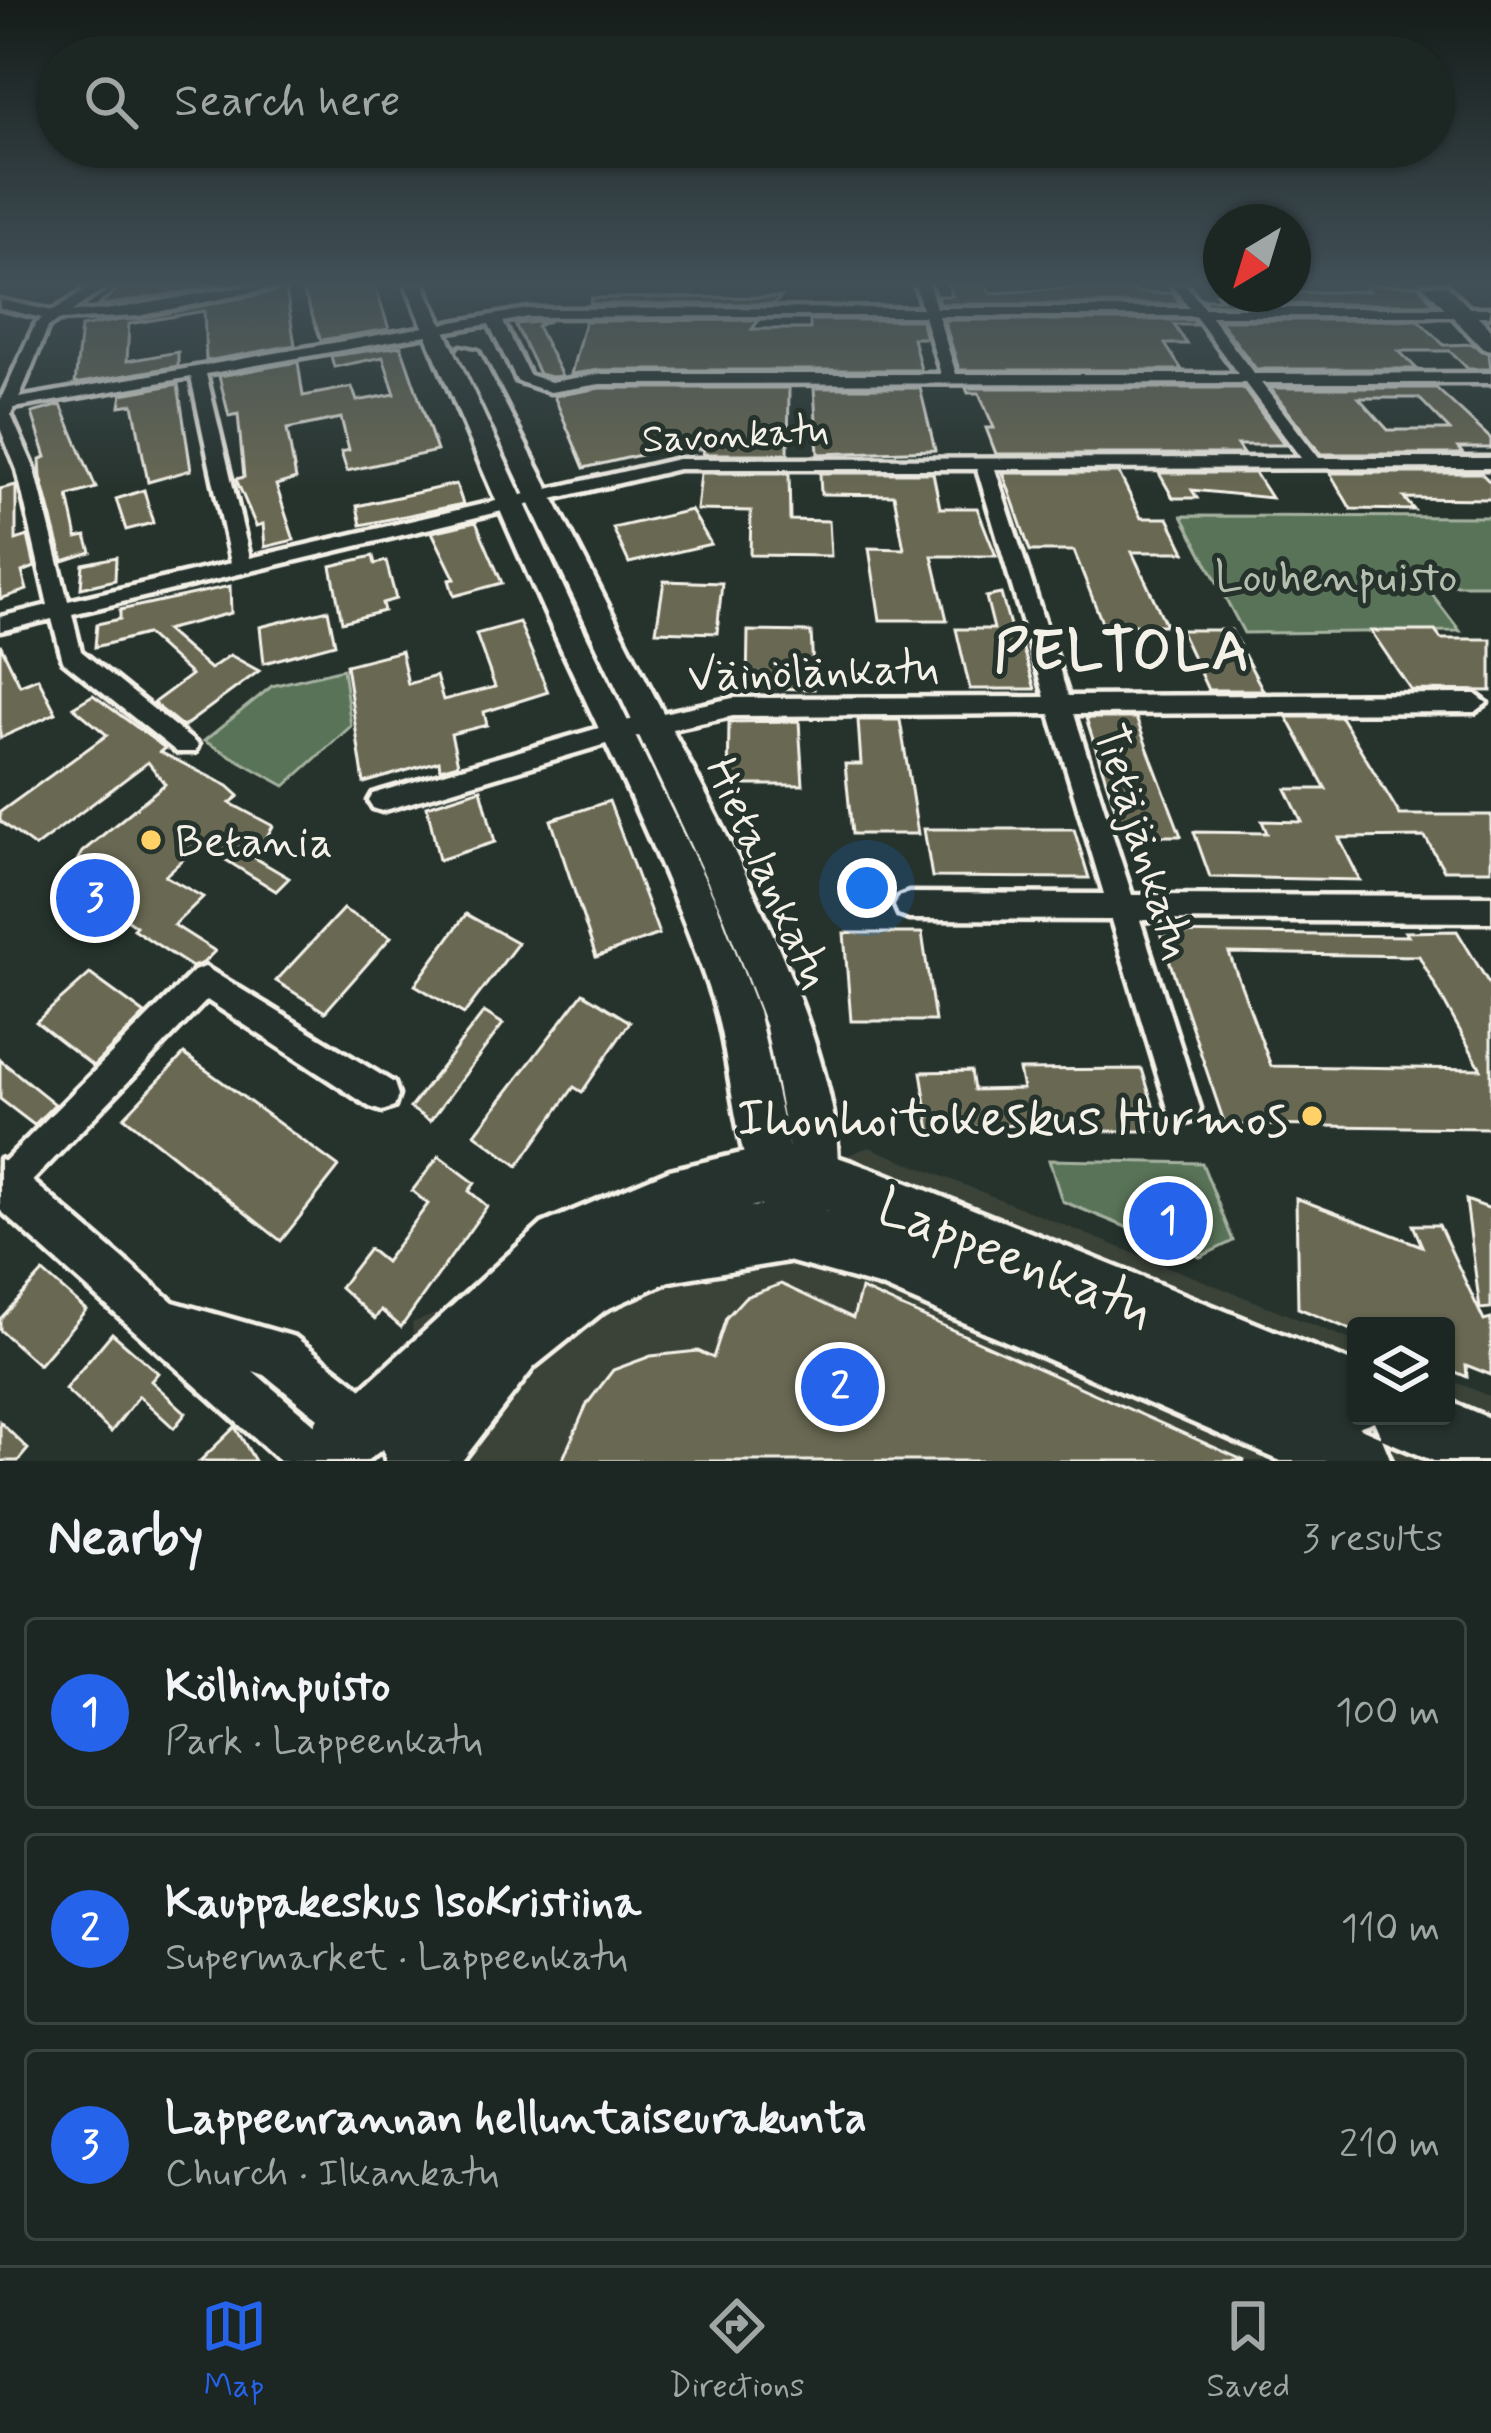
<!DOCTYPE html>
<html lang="en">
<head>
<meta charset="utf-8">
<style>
  :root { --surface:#1c2622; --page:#29322f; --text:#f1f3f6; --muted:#a0a5a5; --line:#3a4340; --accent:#2563eb }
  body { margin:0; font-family:Mynerve,sans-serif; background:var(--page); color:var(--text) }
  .controls { position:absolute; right:36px; bottom:36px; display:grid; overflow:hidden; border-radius:12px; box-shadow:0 3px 9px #0004 }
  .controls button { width:108px; height:108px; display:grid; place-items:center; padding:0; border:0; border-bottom:3px solid var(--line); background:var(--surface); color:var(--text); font:60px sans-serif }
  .compass { position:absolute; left:1203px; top:204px; width:108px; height:108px; border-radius:50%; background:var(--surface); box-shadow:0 3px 9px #0004; rotate:218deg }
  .you { position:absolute; left:867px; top:888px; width:42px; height:42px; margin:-30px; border:9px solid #fff; border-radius:50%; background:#1a73e8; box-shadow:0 0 0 18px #1a73e833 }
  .badge { display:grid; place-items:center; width:78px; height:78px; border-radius:50%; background:var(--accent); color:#fff; font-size:39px; font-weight:700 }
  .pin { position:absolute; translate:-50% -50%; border:6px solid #fff; box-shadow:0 3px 12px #0006 }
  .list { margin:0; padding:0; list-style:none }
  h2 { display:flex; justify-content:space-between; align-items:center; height:156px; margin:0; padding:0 48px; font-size:51px }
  h2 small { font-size:39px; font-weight:400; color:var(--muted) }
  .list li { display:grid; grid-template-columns:78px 1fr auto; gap:36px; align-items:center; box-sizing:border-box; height:192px; margin:0 24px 24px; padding:0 24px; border:3px solid var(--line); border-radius:12px }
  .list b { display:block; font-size:45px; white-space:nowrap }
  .list p { margin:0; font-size:39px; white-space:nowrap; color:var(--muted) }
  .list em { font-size:39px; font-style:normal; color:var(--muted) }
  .icon { flex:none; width:66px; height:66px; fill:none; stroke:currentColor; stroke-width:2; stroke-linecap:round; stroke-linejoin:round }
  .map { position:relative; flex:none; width:1491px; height:1461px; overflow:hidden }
  .search { position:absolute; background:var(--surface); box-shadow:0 3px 9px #0004; left:36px; right:36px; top:36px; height:132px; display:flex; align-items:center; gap:30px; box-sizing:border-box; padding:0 42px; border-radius:66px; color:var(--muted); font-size:45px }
  .sheet { height:804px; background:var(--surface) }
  nav { display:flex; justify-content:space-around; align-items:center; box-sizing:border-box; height:168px; border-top:3px solid var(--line); background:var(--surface); font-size:33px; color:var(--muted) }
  nav a { display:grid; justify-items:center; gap:6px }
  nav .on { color:var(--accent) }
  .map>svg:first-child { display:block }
  .built { fill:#3a4338 }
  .green { fill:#587359; stroke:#a6b2a0; stroke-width:3 }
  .building { fill:#686853; stroke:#f4f1e8; stroke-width:3; fill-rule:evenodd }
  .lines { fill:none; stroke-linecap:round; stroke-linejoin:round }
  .minor-casing { stroke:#f4f1e8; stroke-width:9 }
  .tertiary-casing { stroke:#f4f1e8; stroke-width:9 }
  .secondary-casing { stroke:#f4f1e8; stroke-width:9 }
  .primary-casing { stroke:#f4f1e8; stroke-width:9 }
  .minor { fill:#26332d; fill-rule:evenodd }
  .tertiary { fill:#26332d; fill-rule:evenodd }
  .secondary { fill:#26332d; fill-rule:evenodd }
  .primary { fill:#26332d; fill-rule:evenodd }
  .poi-dot { fill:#ffd166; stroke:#26332d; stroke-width:4.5 }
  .labels { text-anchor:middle; stroke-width:10; stroke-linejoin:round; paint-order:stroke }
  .far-street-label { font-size:39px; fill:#f4f1e8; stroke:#26332d }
  .park-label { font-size:45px; fill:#b6bfaf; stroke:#26332d }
  .street-label { font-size:45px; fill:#f4f1e8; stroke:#26332d }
  .poi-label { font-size:45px; fill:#f4f1e8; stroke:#26332d; text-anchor:start }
  .near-poi-label { font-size:54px; fill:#f4f1e8; stroke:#26332d; text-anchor:end }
  .near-street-label { font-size:54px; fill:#f4f1e8; stroke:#26332d }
  .district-label { font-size:57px; font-weight:bold; letter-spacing:3px; fill:#f4f1e8; stroke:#26332d }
</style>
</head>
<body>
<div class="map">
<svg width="1491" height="1461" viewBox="0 0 1491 1461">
  <rect width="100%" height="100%" fill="#26332d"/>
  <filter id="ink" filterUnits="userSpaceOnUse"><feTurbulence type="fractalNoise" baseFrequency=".00833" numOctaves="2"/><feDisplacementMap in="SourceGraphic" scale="24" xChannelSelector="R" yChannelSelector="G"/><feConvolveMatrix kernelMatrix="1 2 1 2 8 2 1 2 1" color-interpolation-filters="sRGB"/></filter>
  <g filter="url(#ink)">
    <polygon class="built" points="869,1147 1356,1342 1356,1416 1446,1416 1446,1378 1491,1397 1491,1461 424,1461 412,1323"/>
    <g class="green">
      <polygon points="1182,516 1491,517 1491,585 1425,585 1460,631 1244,633"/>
      <polygon points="343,669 351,726 285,786 204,741 272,686"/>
      <polygon points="1049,1160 1202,1163 1233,1241 1200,1257 1062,1201"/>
    </g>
    <g class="building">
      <polygon points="122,285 227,285 98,306"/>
      <polygon points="301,285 375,285 389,329 321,340"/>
      <polygon points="948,285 986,285 990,293 1130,285 1135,293 1173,293 1180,304 939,304 937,296 952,296"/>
      <polygon points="1363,285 1418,285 1434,304 1206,304 1203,299 1221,299 1216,294 1369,291"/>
      <polygon points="286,290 295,345 206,361 204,311 129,324 127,361 178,352 178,366 75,384 81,327"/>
      <polygon points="781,297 774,304 590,304 591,298"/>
      <polygon points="759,320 752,329 810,329 810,320 921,320 926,338 913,338 921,370 600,370 571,374 585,321"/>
      <polygon points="944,320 1193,320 1196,325 1174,325 1187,344 1165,344 1182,370 959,370"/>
      <polygon points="1219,320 1418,320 1444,345 1472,344 1489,354 1491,369 1468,369 1450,351 1399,351 1417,369 1256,369"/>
      <polygon points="549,321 537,326 562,376 551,377 539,374 515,324"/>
      <polygon points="401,346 437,451 347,471 341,452 349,450 341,418 287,429 296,479 276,485 294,540 265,547 263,524 256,526 236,479 244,477 238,414 229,416 219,376 298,362 303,396 352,387 357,401 395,394 383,357 334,367 331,356"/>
      <polygon points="178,384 191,470 148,482 133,404 120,406 122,394"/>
      <polygon points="600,388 789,388 788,454 703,454 704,449 695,449 696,442 584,468 554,396"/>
      <polygon points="814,388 920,388 935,450 818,454"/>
      <polygon points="966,388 1243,388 1285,445 1237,445 1243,454 996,454 986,428 994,428 979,393 968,393"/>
      <path d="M1270,388h166l55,51v9h-33l5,6h-142zM1359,398h60l31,32h-62z"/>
      <polygon points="61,405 96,488 68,496 77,538 86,536 91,552 63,561 41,477 40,459 46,457 32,413"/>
      <polygon points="701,473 789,473 790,520 829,521 831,556 750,555 751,511 697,510"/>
      <polygon points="820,473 933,473 940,508 977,508 996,556 932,556 947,620 880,620 869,548 904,549 894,495 821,494"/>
      <polygon points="1003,473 1119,473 1141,518 1168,518 1185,552 1132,552 1166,625 1103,625 1074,551 1030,551"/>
      <polygon points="1159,473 1255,473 1271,498 1192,490 1197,498 1173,498"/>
      <polygon points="1330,473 1481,473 1491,483 1491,499 1404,498 1414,510 1351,509"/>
      <polygon points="456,484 463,504 361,525 357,506"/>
      <polygon points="16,485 16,540 28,536 35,567 22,572 27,590 0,599 0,489"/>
      <polygon points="144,490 153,523 126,530 116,499"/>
      <polygon points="691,510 711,544 629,563 613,528"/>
      <polygon points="476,522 502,583 454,596 449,580 455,579 432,532"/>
      <polygon points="373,556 375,564 386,561 396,599 382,603 384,611 342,622 331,566"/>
      <polygon points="116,557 115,580 81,588 83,564"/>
      <polygon points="664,581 722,583 717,633 656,631"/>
      <polygon points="230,586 231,613 165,630 210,669 230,655 259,671 183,727 153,703 191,675 146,634 95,647 97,624 120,619 120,610"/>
      <polygon points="1001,594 1011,629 1017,629 1035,689 970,689 956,629 994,629 986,597"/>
      <polygon points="328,610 335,644 264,663 260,627"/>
      <polygon points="519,622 548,692 484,712 487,725 451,734 458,764 440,769 439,761 364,783 346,665 401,651 408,684 436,676 443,700 495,687 476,634"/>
      <polygon points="1180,630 1231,630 1263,690 1208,690"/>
      <polygon points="748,631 811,632 814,689 747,688"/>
      <polygon points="1371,631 1435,631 1441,639 1491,639 1491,691 1411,690"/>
      <polygon points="0,644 20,685 38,678 56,713 0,738"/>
      <polygon points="93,695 165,748 160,752 228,786 239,796 230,803 273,826 255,858 289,878 276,891 200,844 165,876 203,897 174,925 215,951 203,963 192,967 133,929 136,926 113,910 99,878 63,886 82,852 165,784 148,762 35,847 0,821 0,812 107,735 73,707"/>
      <polygon points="1287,717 1341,717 1400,815 1491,815 1491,870 1444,870 1425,837 1339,838 1360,880 1210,877 1194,832 1267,833 1262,821 1302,822 1286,789 1326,789"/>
      <polygon points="1086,718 1136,718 1181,836 1124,836"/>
      <polygon points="858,720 900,720 918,834 852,834 845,764 861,764"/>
      <polygon points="799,721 803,785 728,785 729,722"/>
      <polygon points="481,789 495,842 439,860 427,806"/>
      <polygon points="609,801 659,934 596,957 551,820"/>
      <polygon points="924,829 1074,829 1089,878 932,877"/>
      <polygon points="343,909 391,937 325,1012 276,981"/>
      <polygon points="466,914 518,943 464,1014 415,985"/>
      <path d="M1457,931l34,56v141l-266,-3 -65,-192 248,3 -3,-4zM1229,953l190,3 62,113 -210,-3z"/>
      <polygon points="844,933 922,933 935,1021 851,1021"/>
      <polygon points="90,974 145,1014 93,1066 36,1022"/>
      <polygon points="583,993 630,1022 582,1092 574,1087 518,1166 475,1134"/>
      <polygon points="484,1012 503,1024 430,1121 410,1108"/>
      <polygon points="184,1054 339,1167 281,1241 124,1117"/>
      <polygon points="0,1060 55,1104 34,1125 0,1099"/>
      <polygon points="1142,1069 1161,1131 1030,1131 1029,1124 930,1131 921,1072 971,1071 974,1090 1023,1089 1019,1070"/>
      <polygon points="439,1156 475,1183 469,1191 487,1206 401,1327 381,1310 375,1319 340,1287 369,1249 385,1262 428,1204 412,1191"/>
      <polygon points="1296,1198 1422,1246 1413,1225 1439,1225 1484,1321 1491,1319 1491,1375 1466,1365 1467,1377 1446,1368 1446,1326 1356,1326 1356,1332 1298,1308"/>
      <polygon points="1466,1200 1491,1209 1491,1308 1480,1309"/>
      <polygon points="43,1272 86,1310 39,1365 0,1330 0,1319"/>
      <polygon points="781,1284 853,1318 861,1289 1245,1461 562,1461 587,1404 613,1370 651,1356 698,1351 713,1358 726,1318 745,1297"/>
      <polygon points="112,1333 158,1373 151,1381 186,1413 174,1428 139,1396 111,1432 65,1389"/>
      <polygon points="0,1422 28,1449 18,1461 0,1461"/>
      <polygon points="235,1427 255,1461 200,1461"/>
    </g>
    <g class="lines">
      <g class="minor-casing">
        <g id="minor">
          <path d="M93,285h16l-38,27c72,-1 143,-28 215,-27l-148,31 -79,4 -11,7 -29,71 508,-89 395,-1 -7,-23h14l7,23h253l-17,-23h14l18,23h287l-2,8h-279l44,58 237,-1v10h-230l58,75h172v10l-496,1 73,227 407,-2 12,9 -12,9 -401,2 58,181 359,1v26l-351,-2 60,188 -4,12 -12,4 -12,-4 -4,-12 -57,-188 -202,-1 -10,-4 -4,-9 4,-9 10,-4 195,1 -54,-180 -317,2 -117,25 -234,70 -9,-3 -4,-7 4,-7 9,-3 234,-68 117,-25 312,-1 -68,-228h-299l-606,145 9,37 117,94 -3,7h-18l-114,-91 -11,-42 -52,12v-14l48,-12 -31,-135 -17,-42v-27l35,-76 7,-7 -42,-10v-8l53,11zM715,316h209l17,58h-341l-49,8 -22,-7 -26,-53 24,-5zM938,316h257l43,58h-282zM489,324l28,57 33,11 50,-8 645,-1 56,75 -623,1 -428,99 -44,-184zM191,377l40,186 -163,38 -33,-131 -24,-55 3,-7z"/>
          <polygon points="205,967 394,1083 398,1095 394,1107 382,1111 370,1107 207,1000 17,1197 0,1200 0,1166 194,971"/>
        </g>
      </g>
      <g class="tertiary-casing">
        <polygon id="tertiary" points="0,1159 15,1166 173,1302 295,1337 380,1403 387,1421 380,1439 362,1446 344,1439 265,1375 253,1371 336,1443 344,1461 280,1461 0,1210"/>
      </g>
      <g class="secondary-casing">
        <path id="secondary" d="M406,285h18l155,336 138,283 41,107 31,138 -23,-122 -43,-113 -265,-563 3,-4 17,4c55,108 111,216 166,325 55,108 233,418 186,532l-8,3 12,24 -8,17 -17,8c-74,-31 -73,-189 -95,-256 -43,-130 -105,-252 -162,-376 -51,-113 -99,-228 -146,-343z"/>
      </g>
      <g class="primary-casing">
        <g id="primary">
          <polygon points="1423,285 1446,285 1491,329 1491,350 1482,348"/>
          <path d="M771,1146l43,3 67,23 475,192v52h90v-16l45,19v42h-57l-52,-22 9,22h-110l-399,-174 -94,-26 -118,20 -65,29 -71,57 -72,94h-76l-3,-12 -17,12h-71l26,-49 38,-21 183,-167 128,-54zM771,1202l61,9 -44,-8 -38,4zM1374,1421l7,16 -23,-10z"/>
        </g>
      </g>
      <use href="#minor" class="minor"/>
      <use href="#tertiary" class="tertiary"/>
      <use href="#secondary" class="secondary"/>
      <use href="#primary" class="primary"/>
    </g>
  </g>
  <linearGradient id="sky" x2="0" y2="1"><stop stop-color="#151c19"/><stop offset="0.58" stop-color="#415057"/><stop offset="1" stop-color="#415057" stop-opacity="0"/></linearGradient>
  <rect width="1491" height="489" fill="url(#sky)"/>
  <g class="poi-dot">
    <circle cx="151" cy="840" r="12"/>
    <circle cx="1312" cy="1116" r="12"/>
  </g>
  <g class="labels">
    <g class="far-street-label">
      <text transform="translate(735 433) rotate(-3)" y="14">Savonkatu</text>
    </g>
    <g class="park-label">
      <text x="1336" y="591">Louhenpuisto</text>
    </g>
    <g class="street-label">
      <text transform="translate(813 670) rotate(-2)" y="16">Väinölänkatu</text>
      <text transform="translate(1145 841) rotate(73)" y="16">Tietäjänkatu</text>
      <text transform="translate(770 872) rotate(66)" y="16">Hietalankatu</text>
    </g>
    <g class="poi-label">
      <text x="175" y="856">Betania</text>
    </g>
    <g class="near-poi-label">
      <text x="1288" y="1135">Ihonhoitokeskus Hurmos</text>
    </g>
    <g class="near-street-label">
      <text transform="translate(1016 1256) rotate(22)" y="19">Lappeenkatu</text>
    </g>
    <g class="district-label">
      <text x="1123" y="669">PELTOLA</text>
    </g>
  </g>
</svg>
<div class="controls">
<button><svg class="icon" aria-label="layers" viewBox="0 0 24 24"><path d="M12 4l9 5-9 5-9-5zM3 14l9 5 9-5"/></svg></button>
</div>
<svg class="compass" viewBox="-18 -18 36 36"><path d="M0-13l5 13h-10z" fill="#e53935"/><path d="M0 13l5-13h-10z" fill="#a0a5a5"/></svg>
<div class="you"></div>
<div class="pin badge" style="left:1168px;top:1221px">1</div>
<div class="pin badge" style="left:840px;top:1387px">2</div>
<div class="pin badge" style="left:95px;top:898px">3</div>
<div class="search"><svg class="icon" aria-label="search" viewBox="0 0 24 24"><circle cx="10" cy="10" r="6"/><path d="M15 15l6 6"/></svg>Search here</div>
</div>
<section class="sheet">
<h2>Nearby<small>3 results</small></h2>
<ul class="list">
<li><span class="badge">1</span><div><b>Kölhinpuisto</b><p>Park · Lappeenkatu</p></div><em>100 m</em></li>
<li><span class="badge">2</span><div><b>Kauppakeskus IsoKristiina</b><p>Supermarket · Lappeenkatu</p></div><em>110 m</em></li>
<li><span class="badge">3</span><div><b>Lappeenrannan helluntaiseurakunta</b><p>Church · Ilkankatu</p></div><em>210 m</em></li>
</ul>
</section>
<nav>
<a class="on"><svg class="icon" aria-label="map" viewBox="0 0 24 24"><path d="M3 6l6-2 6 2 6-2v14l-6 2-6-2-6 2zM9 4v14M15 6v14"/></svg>Map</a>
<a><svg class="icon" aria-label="directions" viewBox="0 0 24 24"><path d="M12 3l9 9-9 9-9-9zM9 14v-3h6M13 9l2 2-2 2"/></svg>Directions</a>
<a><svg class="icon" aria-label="saved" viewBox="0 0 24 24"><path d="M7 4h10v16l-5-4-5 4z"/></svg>Saved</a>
</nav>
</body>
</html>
